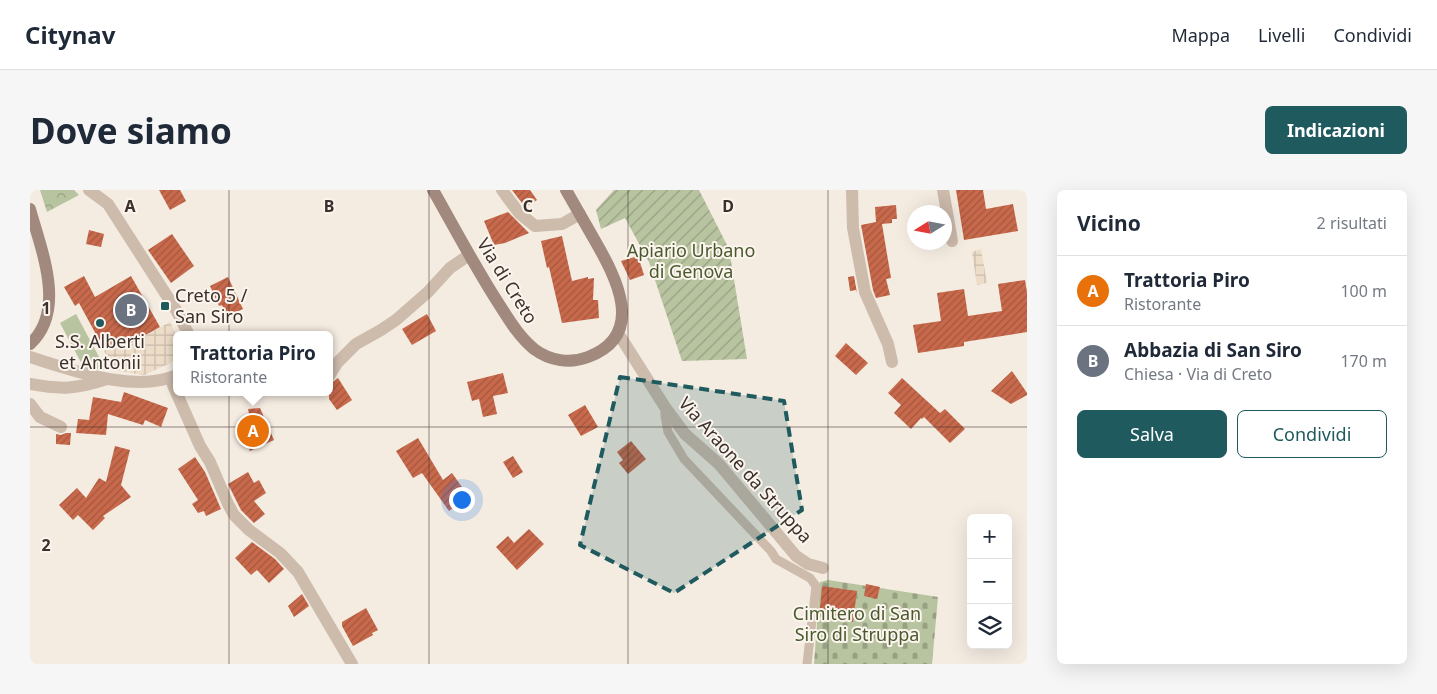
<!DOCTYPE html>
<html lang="it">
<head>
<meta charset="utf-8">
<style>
  :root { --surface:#fff; --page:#f6f6f7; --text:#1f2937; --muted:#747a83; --line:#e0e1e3; --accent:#1f5a5e }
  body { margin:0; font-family:"Noto Sans",sans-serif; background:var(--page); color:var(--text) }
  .controls { position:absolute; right:15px; bottom:15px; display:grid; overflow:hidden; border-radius:8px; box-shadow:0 5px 20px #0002 }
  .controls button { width:45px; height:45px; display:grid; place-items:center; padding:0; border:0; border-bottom:1px solid var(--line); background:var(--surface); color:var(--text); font:25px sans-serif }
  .compass { position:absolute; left:877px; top:15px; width:45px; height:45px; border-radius:50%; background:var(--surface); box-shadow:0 5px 20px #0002; rotate:259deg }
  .you { position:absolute; left:431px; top:309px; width:18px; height:18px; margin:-12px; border:4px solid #fff; border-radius:50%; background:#1a73e8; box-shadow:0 0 0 8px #1a73e833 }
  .badge { display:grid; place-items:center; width:32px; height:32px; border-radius:50%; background:var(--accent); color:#fff; font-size:16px; font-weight:700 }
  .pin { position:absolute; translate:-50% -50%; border:2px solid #fff; box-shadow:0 1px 5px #0006 }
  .popup { position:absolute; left:143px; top:141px; width:160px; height:65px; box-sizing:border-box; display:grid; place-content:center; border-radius:8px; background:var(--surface); filter:drop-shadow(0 1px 4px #0005); font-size:16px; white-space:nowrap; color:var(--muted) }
  .popup b { font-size:19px; color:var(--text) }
  .popup::after { content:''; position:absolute; left:50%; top:100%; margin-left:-10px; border:10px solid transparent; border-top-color:var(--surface) }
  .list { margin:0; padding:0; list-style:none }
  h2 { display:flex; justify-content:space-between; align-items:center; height:65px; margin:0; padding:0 20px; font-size:21px }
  h2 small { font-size:16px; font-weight:400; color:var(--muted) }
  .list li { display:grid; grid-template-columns:32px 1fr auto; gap:15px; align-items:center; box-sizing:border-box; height:70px; padding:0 20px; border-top:1px solid var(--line) }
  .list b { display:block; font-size:19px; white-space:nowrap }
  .list p { margin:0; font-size:16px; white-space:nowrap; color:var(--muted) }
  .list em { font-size:16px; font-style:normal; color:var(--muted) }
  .actions { display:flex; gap:10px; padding:15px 20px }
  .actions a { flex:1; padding:11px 0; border:1px solid var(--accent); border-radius:8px; text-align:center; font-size:18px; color:var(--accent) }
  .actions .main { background:var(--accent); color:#fff }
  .icon { flex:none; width:28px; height:28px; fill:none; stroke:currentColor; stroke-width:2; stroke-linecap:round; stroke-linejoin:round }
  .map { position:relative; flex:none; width:997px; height:474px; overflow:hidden; border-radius:8px }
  header { display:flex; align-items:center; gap:30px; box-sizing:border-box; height:70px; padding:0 25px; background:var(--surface); border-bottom:1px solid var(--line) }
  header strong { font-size:24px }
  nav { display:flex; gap:28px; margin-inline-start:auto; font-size:18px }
  .intro { display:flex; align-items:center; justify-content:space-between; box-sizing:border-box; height:120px; padding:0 30px }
  h1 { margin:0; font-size:35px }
  .button { padding:12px 22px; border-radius:8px; background:var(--accent); color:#fff; font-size:18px; font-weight:700 }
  main { display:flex; gap:30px; padding:0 30px }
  aside { flex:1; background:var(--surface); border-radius:8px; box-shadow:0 5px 20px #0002 }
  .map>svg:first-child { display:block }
  .forest { fill:url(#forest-crowns) }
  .cemetery { fill:url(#cemetery-stones) }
  .garden { fill:url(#garden-furrows) }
  .pitch { fill:#b8c4a0 }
  .plaza { fill:url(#plaza-grid) }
  .building { fill:url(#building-hatch) }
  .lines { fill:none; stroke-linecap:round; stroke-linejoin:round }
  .pedestrian { stroke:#cdbbac; stroke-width:9 }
  .minor { stroke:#cdbbac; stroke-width:12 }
  .secondary { stroke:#a18a7d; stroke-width:12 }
  .marked { fill:#1f5a5e; fill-opacity:0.2; stroke:#1f5a5e; stroke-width:4; stroke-dasharray:10 6; stroke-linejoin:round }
  .grid { fill:none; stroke:#3b302b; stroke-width:1; stroke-opacity:0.55 }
  .poi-dot { fill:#1f5a5e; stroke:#fbf5ee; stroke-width:2 }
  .labels { text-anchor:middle; stroke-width:4; stroke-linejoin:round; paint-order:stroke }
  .park-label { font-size:18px; fill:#4a5a2e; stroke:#fbf5ee }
  .street-label { font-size:18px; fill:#3b302b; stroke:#fbf5ee }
  .poi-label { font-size:18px; fill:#3b302b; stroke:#fbf5ee; text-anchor:start }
  .grid-label { font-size:16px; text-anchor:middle; font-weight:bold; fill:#3b302b; stroke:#fbf5ee; stroke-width:4; stroke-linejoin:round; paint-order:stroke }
</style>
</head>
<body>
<header>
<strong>Citynav</strong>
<nav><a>Mappa</a><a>Livelli</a><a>Condividi</a></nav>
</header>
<div class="intro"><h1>Dove siamo</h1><a class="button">Indicazioni</a></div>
<main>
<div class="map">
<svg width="997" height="474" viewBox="0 0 997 474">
  <defs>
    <pattern id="forest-crowns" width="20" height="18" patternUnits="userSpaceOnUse" patternTransform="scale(1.25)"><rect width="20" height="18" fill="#b8c4a0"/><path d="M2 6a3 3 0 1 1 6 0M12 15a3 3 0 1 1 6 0" fill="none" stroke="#97a083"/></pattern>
    <pattern id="cemetery-stones" width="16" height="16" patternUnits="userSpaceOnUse" patternTransform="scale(1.25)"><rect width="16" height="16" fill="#b8c4a0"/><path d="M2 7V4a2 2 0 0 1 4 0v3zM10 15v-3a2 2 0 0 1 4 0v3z" fill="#97a083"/></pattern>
    <pattern id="garden-furrows" width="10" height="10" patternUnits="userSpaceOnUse" patternTransform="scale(1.25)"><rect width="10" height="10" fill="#b8c4a0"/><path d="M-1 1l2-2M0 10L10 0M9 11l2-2" fill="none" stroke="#97a083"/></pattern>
    <pattern id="plaza-grid" width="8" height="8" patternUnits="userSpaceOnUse" patternTransform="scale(1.25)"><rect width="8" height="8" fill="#ecdcc8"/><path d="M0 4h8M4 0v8" fill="none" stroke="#cbbdac"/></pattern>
    <pattern id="building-hatch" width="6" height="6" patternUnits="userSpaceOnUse" patternTransform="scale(1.25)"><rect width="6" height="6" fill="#c8694b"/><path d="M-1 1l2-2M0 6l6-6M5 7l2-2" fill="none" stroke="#a4573f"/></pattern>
  </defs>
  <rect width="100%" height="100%" fill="#f4ebe1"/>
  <polygon class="forest" points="10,0 44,0 49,5 17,22"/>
  <polygon class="cemetery" points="798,390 908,407 902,474 784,474 790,392"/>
  <polygon class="garden" points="584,0 669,0 699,59 717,169 652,171 619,72 595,28 571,39 566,20"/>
  <polygon class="pitch" points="46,124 76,180 54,178 30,133"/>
  <g class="plaza">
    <polygon points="951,59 957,93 947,95 942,62"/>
    <polygon points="140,132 147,147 147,170 114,185 84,180 74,161 96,148 100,154"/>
  </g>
  <g class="building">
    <polygon points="129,0 150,0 156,11 140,20"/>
    <polygon points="482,0 500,0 507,10 495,17"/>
    <polygon points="926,0 953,0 956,19 983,14 988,41 934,50"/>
    <polygon points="866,15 867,29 862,29 862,33 852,34 861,88 856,89 860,105 846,108 843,100 831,35 846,32 845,17"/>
    <polygon points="478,22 499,43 475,53 464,55 454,31"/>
    <polygon points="59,40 74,44 71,57 56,54"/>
    <polygon points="142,44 164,76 141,93 118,60"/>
    <polygon points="532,46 542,91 558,87 558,89 564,88 563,110 568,110 569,128 532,133 519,77 517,78 511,51"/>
    <polygon points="608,66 614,85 600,90 591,71"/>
    <polygon points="54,86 65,107 101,86 130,137 101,153 97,147 74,159 49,113 45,116 34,97"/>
    <polygon points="824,86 827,103 826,100 820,101 818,87"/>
    <polygon points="198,87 213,119 197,126 192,115 189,116 180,96"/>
    <polygon points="995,90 997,102 997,142 934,152 934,156 888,163 883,135 911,131 907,103 934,99 938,126 972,121 968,94"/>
    <polygon points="397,124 406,141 382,155 372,139"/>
    <polygon points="816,153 838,173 826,185 805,166"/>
    <polygon points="982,181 997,203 997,205 981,214 961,201"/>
    <polygon points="473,183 478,203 463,206 467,224 453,227 449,209 442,211 437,192"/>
    <polygon points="308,188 322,210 307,220 299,209 299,195"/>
    <polygon points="872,188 910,223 915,219 935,239 920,253 894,227 892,229 891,228 881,239 864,223 871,215 858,203"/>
    <polygon points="94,202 138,218 131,237 115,230 113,235 78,224 76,245 46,243 48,229 59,230 63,207 91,212"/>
    <polygon points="555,215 568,237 551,246 538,225"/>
    <polygon points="230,218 244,250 220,261 214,247 219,244 213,231 220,229 218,219"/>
    <polygon points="36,243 41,243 40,255 26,254 26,244 31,245"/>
    <polygon points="388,248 413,290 422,283 439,307 419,321 392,283 383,288 366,261"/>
    <polygon points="601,251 616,269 598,284 589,273 593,270 587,262"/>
    <polygon points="85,256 100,260 91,295 101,307 73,326 75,328 63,340 48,325 43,330 29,315 47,298 56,308 69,288 76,292"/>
    <polygon points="483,266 493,282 483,288 473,272"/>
    <polygon points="165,267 175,282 191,319 176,326 174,321 168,323 162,314 168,310 148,279"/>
    <polygon points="218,282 224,293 229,290 236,303 224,311 235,324 224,333 211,320 198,294"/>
    <polygon points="499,339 514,354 487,380 466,357 478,346 484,353"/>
    <polygon points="222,352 245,369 254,379 239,393 227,380 221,385 205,368"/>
    <polygon points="836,394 850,397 847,409 834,406"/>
    <polygon points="792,396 827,401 823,432 789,427"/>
    <polygon points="272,404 279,416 264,427 258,416"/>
    <polygon points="336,418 348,440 342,443 343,445 323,456 312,436 312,432"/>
  </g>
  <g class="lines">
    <polyline class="pedestrian" points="635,217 635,226 638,242 654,269 741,361 746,369 780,388 786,396 777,474"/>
    <g class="minor">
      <polyline points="59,0 78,14 146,120 159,145"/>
      <polyline points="472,0 489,23 505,36 532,34 550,24"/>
      <polyline points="822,0 823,38 835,102 858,154 862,172"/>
      <polyline points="913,0 922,51"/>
      <polyline points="588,143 635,217 655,244 689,274 766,366 778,374 793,378"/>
      <path d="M0,167c42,13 105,37 147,18"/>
      <polyline points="299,186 307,173 326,154 351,140 366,130 398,102 420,78 439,65"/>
      <polyline points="144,187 143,195 170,256 180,272 198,314 204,325 219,340 250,363 268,382 322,474"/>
      <path d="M0,194c32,6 46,5 77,-5"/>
      <polyline points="0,214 10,227 31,237"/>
    </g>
    <g class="secondary">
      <path d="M403,0c21,37 41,75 64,111 11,17 21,35 37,48 16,12 36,15 54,8 59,-22 28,-80 6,-118 -9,-16 -19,-33 -28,-49"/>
      <path d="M0,19c11,41 37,101 0,135"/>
    </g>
  </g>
  <path class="marked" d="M590,187l164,24 18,109 -128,83 -94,-48z"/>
  <path class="grid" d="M199,0v474M399,0v474M598,0v474M798,0v474M0,237h997"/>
  <g class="poi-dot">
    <rect x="130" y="111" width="10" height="10" rx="2.5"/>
    <circle cx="70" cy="133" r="5"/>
  </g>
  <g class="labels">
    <g class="park-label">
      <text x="661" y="67">Apiario Urbano<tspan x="661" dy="21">di Genova</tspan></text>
      <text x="827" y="430">Cimitero di San<tspan x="827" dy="21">Siro di Struppa</tspan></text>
    </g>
    <g class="street-label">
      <text transform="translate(477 91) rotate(58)" y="6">Via di Creto</text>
      <text transform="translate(715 280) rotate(48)" y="6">Via Araone da Struppa</text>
    </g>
    <g class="poi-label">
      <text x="145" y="112">Creto 5 /<tspan x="145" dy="21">San Siro</tspan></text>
      <text x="70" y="158" text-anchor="middle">S.S. Alberti<tspan x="70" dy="21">et Antonii</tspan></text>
    </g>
  </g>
  <g class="grid-label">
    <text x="100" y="22">A</text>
    <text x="299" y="22">B</text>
    <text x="498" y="22">C</text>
    <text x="698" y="22">D</text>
    <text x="16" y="124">1</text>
    <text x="16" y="361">2</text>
  </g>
</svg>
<div class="controls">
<button>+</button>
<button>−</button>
<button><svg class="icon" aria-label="layers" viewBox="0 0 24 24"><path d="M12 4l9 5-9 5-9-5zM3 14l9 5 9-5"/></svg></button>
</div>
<svg class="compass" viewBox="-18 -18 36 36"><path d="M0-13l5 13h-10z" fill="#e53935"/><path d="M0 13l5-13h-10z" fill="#747a83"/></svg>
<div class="you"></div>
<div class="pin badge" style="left:223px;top:241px;background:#e8710a">A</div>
<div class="popup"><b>Trattoria Piro</b>Ristorante</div>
<div class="pin badge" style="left:101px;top:120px;background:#6b7280">B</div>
</div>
<aside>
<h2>Vicino<small>2 risultati</small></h2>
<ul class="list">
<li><span class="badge" style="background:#e8710a">A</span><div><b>Trattoria Piro</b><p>Ristorante</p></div><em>100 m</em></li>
<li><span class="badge" style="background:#6b7280">B</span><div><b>Abbazia di San Siro</b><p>Chiesa · Via di Creto</p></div><em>170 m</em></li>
</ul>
<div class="actions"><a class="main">Salva</a><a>Condividi</a></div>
</aside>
</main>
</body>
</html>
